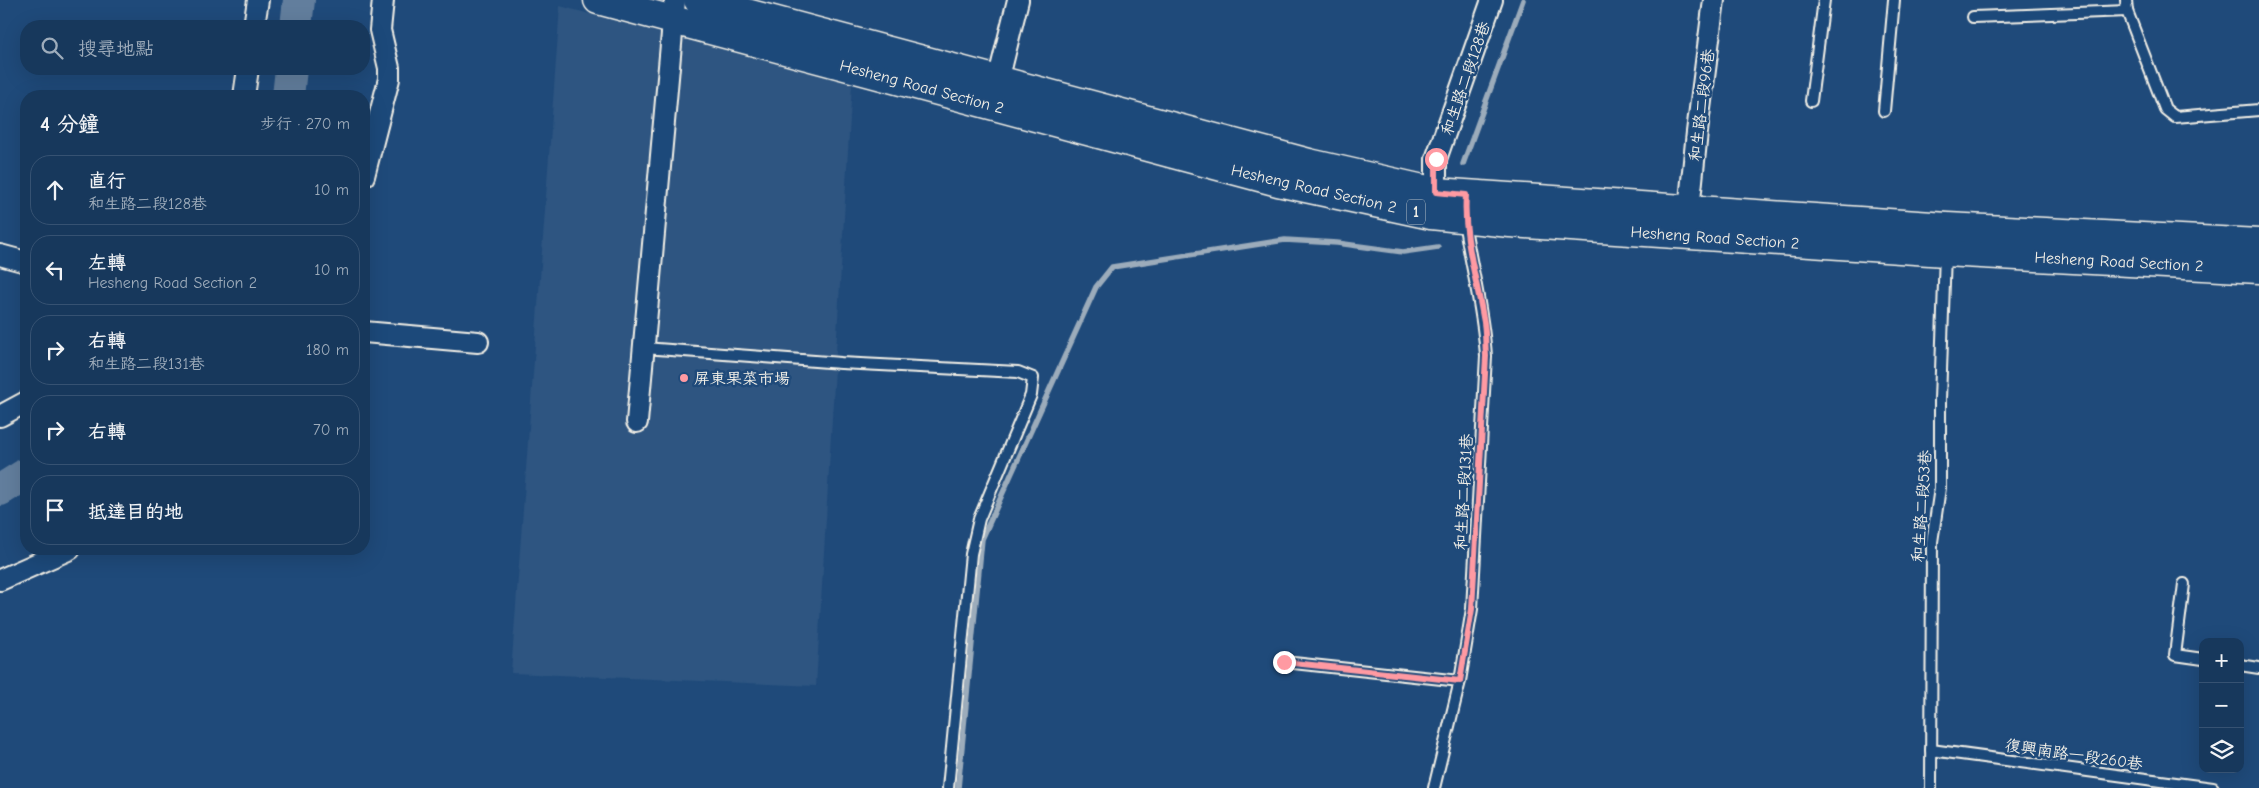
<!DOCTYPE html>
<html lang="zh-TW">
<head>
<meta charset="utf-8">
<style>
  :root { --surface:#17385c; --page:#203f62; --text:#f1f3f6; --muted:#9eacbb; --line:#365272 }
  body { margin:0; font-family:"Comic Neue","LXGW WenKai TC",sans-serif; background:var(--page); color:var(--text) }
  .controls { position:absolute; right:15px; bottom:15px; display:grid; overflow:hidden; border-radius:10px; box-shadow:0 5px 20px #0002 }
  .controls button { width:45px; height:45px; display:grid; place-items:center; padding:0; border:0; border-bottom:1px solid var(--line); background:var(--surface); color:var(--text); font:25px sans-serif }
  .stop { position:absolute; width:15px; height:15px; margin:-11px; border:4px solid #ff9aa2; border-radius:50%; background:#fff }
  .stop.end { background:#ff9aa2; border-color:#fff; box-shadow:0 1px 5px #0008 }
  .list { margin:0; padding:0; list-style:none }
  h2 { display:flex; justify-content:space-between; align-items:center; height:65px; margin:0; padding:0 20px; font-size:21px }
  h2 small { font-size:16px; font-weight:400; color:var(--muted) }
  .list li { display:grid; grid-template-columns:32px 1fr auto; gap:15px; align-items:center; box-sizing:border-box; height:70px; margin:0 10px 10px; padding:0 10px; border:1px solid var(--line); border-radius:20px }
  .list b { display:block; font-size:19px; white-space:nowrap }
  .list p { margin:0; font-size:16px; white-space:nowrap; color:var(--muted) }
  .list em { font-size:16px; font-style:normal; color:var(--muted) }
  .icon { flex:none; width:28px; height:28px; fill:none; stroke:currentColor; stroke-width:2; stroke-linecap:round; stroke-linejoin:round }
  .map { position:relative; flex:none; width:2259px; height:788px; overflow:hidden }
  .search { position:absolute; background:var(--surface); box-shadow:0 5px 20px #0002; left:20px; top:20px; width:350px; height:55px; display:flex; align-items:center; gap:12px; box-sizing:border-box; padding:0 18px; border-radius:20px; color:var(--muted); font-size:19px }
  .panel { position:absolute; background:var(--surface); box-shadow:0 5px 20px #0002; left:20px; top:90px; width:350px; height:465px; border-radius:20px }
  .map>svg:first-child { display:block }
  .built { fill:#2d5581 }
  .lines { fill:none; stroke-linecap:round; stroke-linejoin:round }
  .stream { stroke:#9cacbb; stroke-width:5.5 }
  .river { stroke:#627e9d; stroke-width:32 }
  .service-casing { stroke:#f4f1e8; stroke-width:14 }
  .minor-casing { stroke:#f4f1e8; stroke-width:24 }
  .primary-casing { stroke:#f4f1e8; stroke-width:31 }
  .service { stroke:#1f4a7a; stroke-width:10 }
  .minor { stroke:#1f4a7a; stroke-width:20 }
  .primary { stroke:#1f4a7a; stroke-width:28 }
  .route { stroke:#ff9aa2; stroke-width:6 }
  .poi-dot { fill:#ff9aa2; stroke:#1f4a7a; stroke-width:2 }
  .labels { text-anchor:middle; stroke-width:5; stroke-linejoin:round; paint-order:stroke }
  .shield { fill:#1f4a7a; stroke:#b4bfc7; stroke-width:1 }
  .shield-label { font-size:15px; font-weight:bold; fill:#f4f1e8 }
  .street-label { font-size:16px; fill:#f4f1e8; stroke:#1f4a7a }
  .poi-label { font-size:16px; fill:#f4f1e8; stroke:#1f4a7a; text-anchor:start }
</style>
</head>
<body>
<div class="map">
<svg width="2259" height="788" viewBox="0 0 2259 788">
  <rect width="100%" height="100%" fill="#1f4a7a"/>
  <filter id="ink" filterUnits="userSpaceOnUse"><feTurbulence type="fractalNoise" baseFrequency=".02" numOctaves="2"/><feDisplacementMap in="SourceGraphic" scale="10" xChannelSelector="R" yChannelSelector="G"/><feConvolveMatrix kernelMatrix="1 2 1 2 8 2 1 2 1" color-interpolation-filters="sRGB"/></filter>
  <g filter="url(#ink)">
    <polygon class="built" points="560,6 852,84 816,686 511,673"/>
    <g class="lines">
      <g class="stream">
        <polyline points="1463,164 1523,0"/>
        <polyline points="958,788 982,539 1096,287 1112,267 1285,240 1337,243 1403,252 1438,247"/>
      </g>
      <g class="river">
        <polyline points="296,26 299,0"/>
        <polyline points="288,96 291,69"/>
        <polyline points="0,490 26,474"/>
      </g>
      <g class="service-casing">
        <g id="service">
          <polyline points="2126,0 2127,11 2165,109 2175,117 2259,110"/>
          <polyline points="1973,17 2127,11"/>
          <polyline points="1811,101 1824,0"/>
          <polyline points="1884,111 1894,0"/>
          <polyline points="644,348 841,363 1018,372 1033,378 1031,395 979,519 971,554 948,788"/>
          <polyline points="2184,584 2175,655 2203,659"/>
          <polyline points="1284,662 1460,681"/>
          <polyline points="2240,665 2259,668"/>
          <polyline points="1931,750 2213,788"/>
          <path d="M1434,788l26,-107 12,-72 14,-253c-3,-46 -15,-90 -22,-135"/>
          <polyline points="1931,788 1932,542 1940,488 1940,400 1945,253"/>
        </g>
      </g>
      <g class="minor-casing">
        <g id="minor">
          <polyline points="254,26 258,0"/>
          <polyline points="995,93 1018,0"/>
          <polyline points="244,96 248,69"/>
          <polyline points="364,176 389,79 389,68 380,30 383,0"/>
          <polyline points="1434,203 1436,192 1436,159 1492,0"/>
          <polyline points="1689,210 1697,132 1714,0"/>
          <polyline points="0,255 26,262"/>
          <polyline points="364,332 478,342"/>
          <polyline points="0,416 26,402"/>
          <polyline points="637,422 675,0"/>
          <polyline points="0,580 70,549"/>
        </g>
      </g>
      <g class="primary-casing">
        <g id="primary">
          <polyline points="598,0 1278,182 1431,215 1510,223 1945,252 2259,269"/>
          <polyline points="698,0 1309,163 1436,192 1947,227 2259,243"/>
        </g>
      </g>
      <use href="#service" class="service"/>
      <use href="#minor" class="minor"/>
      <use href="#primary" class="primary"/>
    </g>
  </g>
  <g class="lines" filter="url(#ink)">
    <path class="route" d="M1284,662l176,19 12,-72 14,-253c-1,-13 0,-27 -3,-39 -7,-41 -20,-80 -17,-122l-30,-3v-33"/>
  </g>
  <circle class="poi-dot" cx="684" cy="378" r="5"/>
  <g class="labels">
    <rect class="shield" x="1407" y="199.5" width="18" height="25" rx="4"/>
    <g class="shield-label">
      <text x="1416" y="217">1</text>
    </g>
    <g class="street-label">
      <text transform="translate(1465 78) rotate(-71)" y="6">和生路二段128巷</text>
      <text transform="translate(922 86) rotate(15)" y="6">Hesheng Road Section 2</text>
      <text transform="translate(1701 105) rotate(-83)" y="6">和生路二段96巷</text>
      <text transform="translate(1314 188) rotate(13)" y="6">Hesheng Road Section 2</text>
      <text transform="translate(1715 237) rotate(4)" y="6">Hesheng Road Section 2</text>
      <text transform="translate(2119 261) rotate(3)" y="6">Hesheng Road Section 2</text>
      <text transform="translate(1463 492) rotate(-87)" y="6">和生路二段131巷</text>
      <text transform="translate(1921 506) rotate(-86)" y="6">和生路二段53巷</text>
      <text transform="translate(2074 754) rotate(8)" y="6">復興南路一段260巷</text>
    </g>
    <g class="poi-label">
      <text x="694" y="384">屏東果菜市場</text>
    </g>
  </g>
</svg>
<div class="controls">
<button>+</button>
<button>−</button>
<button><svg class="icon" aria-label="layers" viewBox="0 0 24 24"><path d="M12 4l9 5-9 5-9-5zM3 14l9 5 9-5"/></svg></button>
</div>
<div class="stop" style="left:1436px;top:159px"></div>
<div class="stop end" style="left:1284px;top:662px"></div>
<div class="search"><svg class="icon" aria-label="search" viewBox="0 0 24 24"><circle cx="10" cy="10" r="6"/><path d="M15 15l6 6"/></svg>搜尋地點</div>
<section class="panel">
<h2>4 分鐘<small>步行 · 270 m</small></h2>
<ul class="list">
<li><svg class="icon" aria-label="ahead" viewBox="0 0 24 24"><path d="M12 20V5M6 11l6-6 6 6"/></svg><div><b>直行</b><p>和生路二段128巷</p></div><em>10 m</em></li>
<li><svg class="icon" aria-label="left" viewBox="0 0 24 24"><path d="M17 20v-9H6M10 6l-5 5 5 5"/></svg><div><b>左轉</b><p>Hesheng Road Section 2</p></div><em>10 m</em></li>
<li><svg class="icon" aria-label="right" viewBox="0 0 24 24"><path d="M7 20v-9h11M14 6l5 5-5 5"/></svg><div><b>右轉</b><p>和生路二段131巷</p></div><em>180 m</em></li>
<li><svg class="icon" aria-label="right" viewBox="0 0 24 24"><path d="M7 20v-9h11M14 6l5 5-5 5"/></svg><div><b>右轉</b></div><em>70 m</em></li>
<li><svg class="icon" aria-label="arrive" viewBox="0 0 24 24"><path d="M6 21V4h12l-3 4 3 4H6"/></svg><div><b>抵達目的地</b></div></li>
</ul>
</section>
</div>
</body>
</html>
